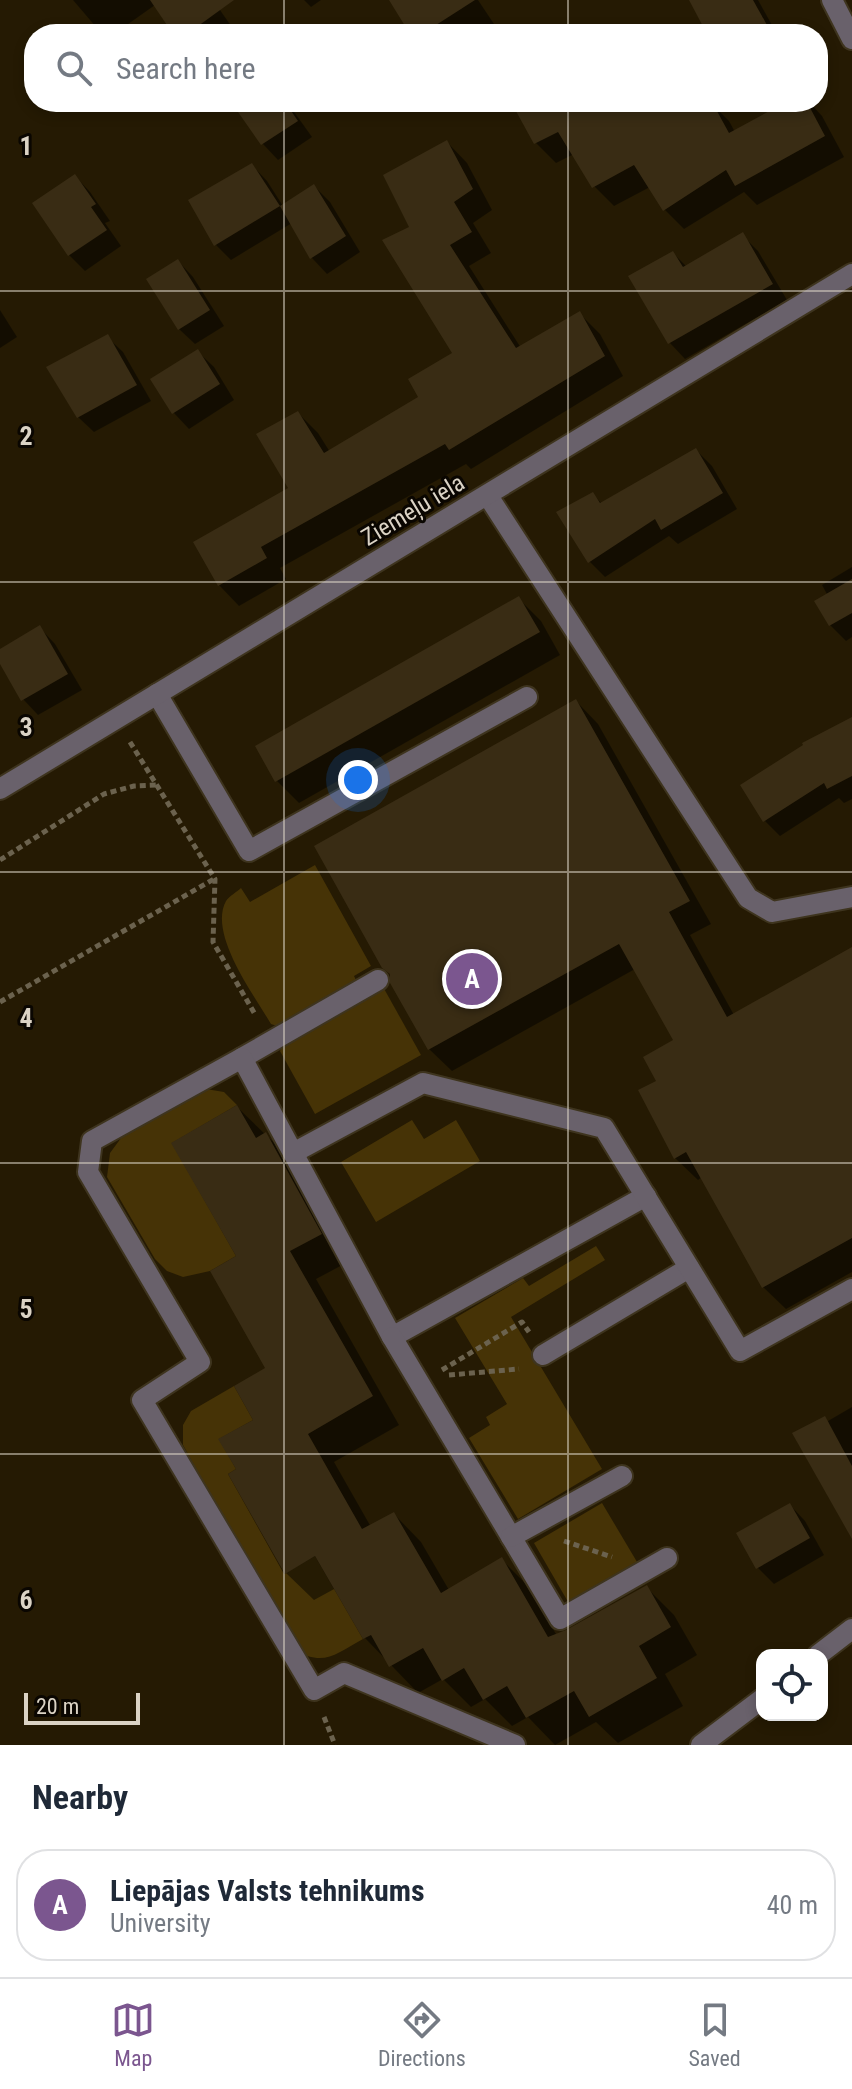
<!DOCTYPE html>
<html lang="en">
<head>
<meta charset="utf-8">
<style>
  :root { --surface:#fff; --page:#f2f2f3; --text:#1f2937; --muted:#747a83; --line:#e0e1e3; --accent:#7b568f }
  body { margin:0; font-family:"Roboto Condensed",sans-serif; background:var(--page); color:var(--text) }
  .controls { position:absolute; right:24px; bottom:24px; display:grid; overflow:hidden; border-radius:16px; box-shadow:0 4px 12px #0003 }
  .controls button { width:72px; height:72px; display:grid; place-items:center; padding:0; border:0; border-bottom:2px solid var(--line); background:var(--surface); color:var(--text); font:40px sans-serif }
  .scale { position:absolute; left:24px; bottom:20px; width:116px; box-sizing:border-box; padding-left:8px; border:4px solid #dbd3c5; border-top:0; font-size:22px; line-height:28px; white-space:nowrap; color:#dbd3c5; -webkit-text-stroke:6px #0a0601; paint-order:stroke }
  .you { position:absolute; left:358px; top:780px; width:28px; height:28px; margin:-20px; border:6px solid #fff; border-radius:50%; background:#1a73e8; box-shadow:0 0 0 12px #1a73e833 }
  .badge { display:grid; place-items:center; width:52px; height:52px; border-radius:50%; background:var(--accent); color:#fff; font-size:26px; font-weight:700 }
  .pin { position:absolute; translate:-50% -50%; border:4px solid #fff; box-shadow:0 2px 8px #0006 }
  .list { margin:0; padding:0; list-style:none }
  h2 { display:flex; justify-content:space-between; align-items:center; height:104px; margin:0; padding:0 32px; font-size:34px }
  h2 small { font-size:26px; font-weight:400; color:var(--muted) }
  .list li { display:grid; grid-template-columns:52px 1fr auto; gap:24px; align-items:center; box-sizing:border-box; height:112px; margin:0 16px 16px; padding:0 16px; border:2px solid var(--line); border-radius:32px }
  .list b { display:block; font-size:30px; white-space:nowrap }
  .list p { margin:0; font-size:26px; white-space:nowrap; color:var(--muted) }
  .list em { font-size:26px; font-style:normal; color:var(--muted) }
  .icon { flex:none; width:44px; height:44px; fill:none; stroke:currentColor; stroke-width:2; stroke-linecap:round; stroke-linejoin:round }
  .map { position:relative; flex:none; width:852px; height:1745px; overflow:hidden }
  .search { position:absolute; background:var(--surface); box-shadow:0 4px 12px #0003; left:24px; right:24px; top:24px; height:88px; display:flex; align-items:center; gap:20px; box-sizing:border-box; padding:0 28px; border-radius:32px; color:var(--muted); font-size:30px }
  .sheet { height:232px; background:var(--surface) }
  nav { display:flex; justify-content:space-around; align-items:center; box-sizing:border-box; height:112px; border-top:2px solid var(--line); background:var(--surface); font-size:22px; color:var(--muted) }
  nav a { display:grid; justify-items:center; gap:4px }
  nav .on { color:var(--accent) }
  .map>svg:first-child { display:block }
  .green { fill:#463306 }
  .shadow { fill:#0007 }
  .building { fill:#392c14 }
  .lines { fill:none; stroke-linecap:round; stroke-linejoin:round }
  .minor-casing { stroke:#3e341e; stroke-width:24 }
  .path { stroke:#6b624e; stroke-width:5; stroke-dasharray:6 4; stroke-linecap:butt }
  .minor { stroke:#69616b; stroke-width:20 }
  .grid { fill:none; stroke:#dbd3c5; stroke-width:2; stroke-opacity:0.55 }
  .labels { text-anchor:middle; stroke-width:6; stroke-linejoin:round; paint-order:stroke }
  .street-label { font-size:24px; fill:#dbd3c5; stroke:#0a0601 }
  .grid-label { font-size:26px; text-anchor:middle; font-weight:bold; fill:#dbd3c5; stroke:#0a0601; stroke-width:6; stroke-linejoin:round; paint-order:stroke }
</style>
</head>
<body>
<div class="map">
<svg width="852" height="1745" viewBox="0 0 852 1745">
  <rect width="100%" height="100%" fill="#251a03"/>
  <g class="green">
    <path d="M315,865l56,101 -17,10 4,8 -78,43 -9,-3c-17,-29 -63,-90 -45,-123 3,-5 11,-9 15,-13l9,14z"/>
    <polygon points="382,985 421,1055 315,1114 280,1051 289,1037"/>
    <polygon points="206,1089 224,1092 237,1105 172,1143 236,1256 210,1271 183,1277 167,1271 155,1259 107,1177 110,1153 124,1134"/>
    <polygon points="412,1120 424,1139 456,1120 480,1161 376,1222 341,1162"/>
    <polygon points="596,1246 605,1260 511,1317 602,1469 518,1519 469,1438 490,1425 486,1417 507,1404 455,1318 523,1278 529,1286"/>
    <path d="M234,1386l19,34 -34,19 17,30 -8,5 56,100 31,-18 48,83c-28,15 -38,28 -69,11l-111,-205v-20l8,-14z"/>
    <polygon points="602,1503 640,1567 571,1607 534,1543"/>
  </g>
  <g class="shadow">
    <polygon points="73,0 213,0 236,33 175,34 155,5 114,34 102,34"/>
    <polygon points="304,0 321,0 311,7"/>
    <polygon points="391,0 478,0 494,24 479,34 413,34"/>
    <polygon points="691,0 758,0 777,34 709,34"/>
    <polygon points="233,102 287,102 312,137 278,160 263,144"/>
    <polygon points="522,102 710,102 729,121 735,132 790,102 809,102 822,116 844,157 757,205 744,192 684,229 664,209 650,187 614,206 594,186 574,154 556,163 535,142"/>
    <polygon points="447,142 467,163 492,210 473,223 491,253 469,266 521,348 579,313 600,334 623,376 471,469 466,464 280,568 286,579 239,606 219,585 291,489 298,413 318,433 330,452 421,398 455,354 412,228"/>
    <polygon points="252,165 267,181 283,206 314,186 330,202 360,252 327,274 312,258 292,223 231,260 216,245"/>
    <polygon points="75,176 90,192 110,221 105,223 121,246 85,271 69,255"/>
    <polygon points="742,235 758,251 787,300 685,359 670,343 631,277 673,253 687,267"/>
    <polygon points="178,261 193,277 224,326 195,344 179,329"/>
    <polygon points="0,310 17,337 0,348"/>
    <polygon points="107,337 123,352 151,401 94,432 78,417"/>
    <polygon points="198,352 214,367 234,400 189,429 174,413 153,380"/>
    <polygon points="696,450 712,466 737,509 678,544 669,536 605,577 589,561 593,494 602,504"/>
    <polygon points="852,567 852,637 846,641 830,625 828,596 822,585"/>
    <polygon points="519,599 541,621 560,655 299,803 277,781"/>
    <polygon points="40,628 55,644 82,690 38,715 23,699 0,660 0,651"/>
    <polygon points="576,701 598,724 711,924 690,935 734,1015 852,949 852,1272 786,1309 763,1287 702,1177 698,1180 675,1158 659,1081 676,1041 635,969 452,1071 429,1049"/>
    <polygon points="852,719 852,799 844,803 839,798 780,836 765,821"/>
    <polygon points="237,1107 294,1162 348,1262 316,1279 399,1425 334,1462 371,1527 394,1514 421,1542 449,1590 502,1560 530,1588 557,1636 646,1587 674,1615 697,1655 665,1674 683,1706 618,1743 596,1722 555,1745 528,1717 512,1726 485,1699 471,1707 443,1679 418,1693 365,1638 336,1588 314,1600 286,1573 238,1470 255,1420 268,1369 238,1257"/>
    <polygon points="852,1407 852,1520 828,1421"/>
    <polygon points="790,1505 805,1521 824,1555 774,1584 758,1568 739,1534"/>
  </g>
  <g class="building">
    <polygon points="150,0 234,0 187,34 173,34"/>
    <polygon points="389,0 475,0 422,34 410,34"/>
    <polygon points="689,0 753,0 772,34 707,34"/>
    <polygon points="231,102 285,102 298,121 261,145"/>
    <polygon points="511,102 712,102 729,133 786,102 807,102 825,136 735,186 726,170 663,211 634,165 592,188 558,132 534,144"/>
    <polygon points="447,140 473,189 454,202 472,232 450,245 516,348 580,311 605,356 449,450 445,444 261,547 267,558 218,586 193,542 288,488 256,434 298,411 324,453 418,397 408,379 452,353 382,240 409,227 383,175"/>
    <polygon points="252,163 280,206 214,246 188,200"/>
    <polygon points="75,174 96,204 91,207 107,230 68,256 32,203"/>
    <polygon points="314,184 346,236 310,259 280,206"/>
    <polygon points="743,232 773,284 668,344 628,276 673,251 683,267"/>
    <polygon points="178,259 210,310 178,330 146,279"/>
    <polygon points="108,334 137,385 77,418 46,367"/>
    <polygon points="198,349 220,384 172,414 150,379"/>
    <polygon points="696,448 723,493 661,530 655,519 588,563 556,512 593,492 600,503"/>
    <polygon points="852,579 852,613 829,626 814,601"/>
    <polygon points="519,596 540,632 275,782 255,746"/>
    <polygon points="40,625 68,674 21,701 0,664 0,649"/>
    <polygon points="576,699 690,901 669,912 727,1017 852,947 852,1238 762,1288 686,1152 674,1159 638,1090 656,1081 643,1057 673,1040 619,944 428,1050 390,983 390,974 382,968 314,846"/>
    <polygon points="852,717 852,776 827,789 824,783 763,822 740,785 803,745 802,743"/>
    <polygon points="237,1105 256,1138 266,1132 322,1234 290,1251 373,1396 308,1434 362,1529 394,1512 441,1593 502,1557 548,1637 566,1630 647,1585 671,1627 639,1646 657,1678 589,1717 574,1691 526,1718 507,1686 483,1700 464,1668 442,1681 423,1648 389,1667 371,1635 363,1639 315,1556 285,1574 228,1474 236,1469 218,1439 253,1420 234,1386 265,1368 210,1271 236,1256 171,1143"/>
    <polygon points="825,1416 852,1466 852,1539 792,1433"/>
    <polygon points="790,1503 810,1538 756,1569 736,1533"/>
  </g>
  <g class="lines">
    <g class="minor-casing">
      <g id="minor">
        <polyline points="832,0 852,39"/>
        <polyline points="488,496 748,898 772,912 852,897"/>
        <polyline points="157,694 249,851 527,697"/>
        <polyline points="0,789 852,274"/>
        <polyline points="242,1058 378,980"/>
        <polyline points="293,1153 392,1337 646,1196"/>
        <polyline points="392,1337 560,1619 667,1558"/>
        <polyline points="543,1355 689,1268"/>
        <polyline points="511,1537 622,1476"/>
        <polyline points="818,1655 852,1629"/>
        <polyline points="515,1745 344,1673 314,1690 142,1400 200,1362 88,1172 92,1141 242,1058 293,1153 423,1083 604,1128 740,1351 852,1289"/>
        <polyline points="701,1745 762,1699"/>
      </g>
    </g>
    <g class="path">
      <polyline points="130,742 215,879 213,942 256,1016"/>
      <polyline points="0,860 104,794 134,786 156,785"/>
      <polyline points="0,1002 214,879"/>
      <polyline points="442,1370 522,1322 529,1332"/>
      <polyline points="449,1375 519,1369"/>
      <polyline points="564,1541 612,1557"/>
      <polyline points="324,1717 335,1745"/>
    </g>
    <use href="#minor" class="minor"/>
  </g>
  <path class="grid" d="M284,0v34M568,0v34M284,102v1643M568,102v1643M0,291h852M0,582h852M0,872h852M0,1163h852M0,1454h852"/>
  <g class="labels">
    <g class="street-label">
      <text transform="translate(413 510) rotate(-31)" y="8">Ziemeļu iela</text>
    </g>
  </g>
  <g class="grid-label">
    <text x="26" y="155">1</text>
    <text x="26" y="445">2</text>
    <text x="26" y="736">3</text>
    <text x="26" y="1027">4</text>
    <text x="26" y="1318">5</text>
    <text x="26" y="1609">6</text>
  </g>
</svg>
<div class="controls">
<button><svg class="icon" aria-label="locate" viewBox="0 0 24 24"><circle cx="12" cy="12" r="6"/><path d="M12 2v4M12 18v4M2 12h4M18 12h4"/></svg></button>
</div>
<div class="scale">20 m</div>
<div class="you"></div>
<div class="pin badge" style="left:472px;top:979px">A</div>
<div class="search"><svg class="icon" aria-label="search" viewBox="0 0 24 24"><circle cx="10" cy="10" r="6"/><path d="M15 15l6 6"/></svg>Search here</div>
</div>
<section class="sheet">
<h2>Nearby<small></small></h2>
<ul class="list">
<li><span class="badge">A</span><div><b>Liepājas Valsts tehnikums</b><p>University</p></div><em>40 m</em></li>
</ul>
</section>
<nav>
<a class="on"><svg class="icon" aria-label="map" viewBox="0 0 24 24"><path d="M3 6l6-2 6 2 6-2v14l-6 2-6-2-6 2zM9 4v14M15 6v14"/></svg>Map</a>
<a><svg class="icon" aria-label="directions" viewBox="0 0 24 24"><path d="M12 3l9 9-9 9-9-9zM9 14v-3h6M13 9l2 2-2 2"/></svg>Directions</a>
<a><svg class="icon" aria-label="saved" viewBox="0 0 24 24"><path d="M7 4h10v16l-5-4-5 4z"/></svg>Saved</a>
</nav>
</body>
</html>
